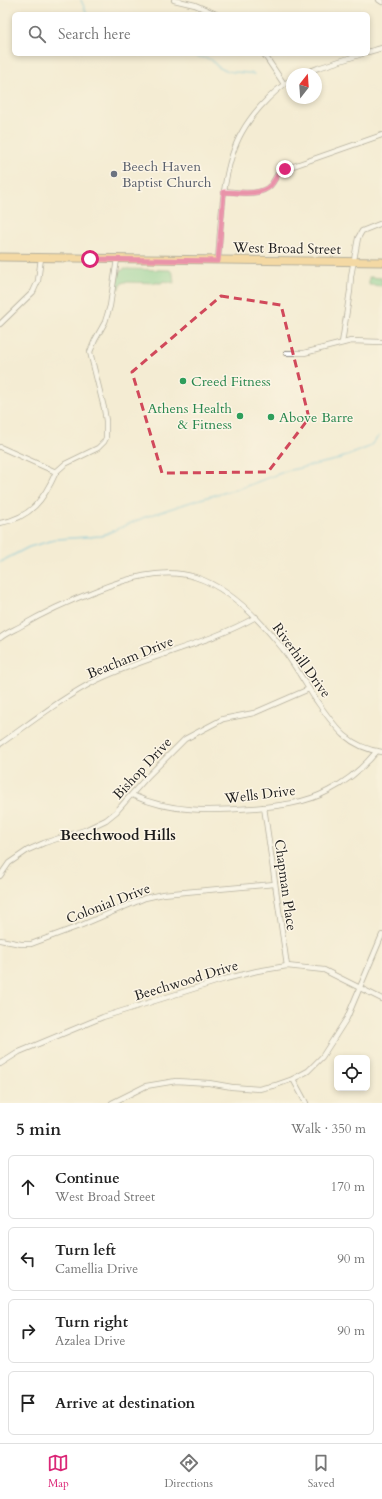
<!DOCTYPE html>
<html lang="en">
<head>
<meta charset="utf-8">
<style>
  :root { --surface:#fff; --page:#f6f6f6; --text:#222; --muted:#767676; --line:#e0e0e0; --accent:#db2777 }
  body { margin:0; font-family:Cardo,serif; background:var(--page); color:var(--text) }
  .controls { position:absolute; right:12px; bottom:12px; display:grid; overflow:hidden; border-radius:6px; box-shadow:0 2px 6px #0003 }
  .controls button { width:36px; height:36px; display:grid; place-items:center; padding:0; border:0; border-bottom:1px solid var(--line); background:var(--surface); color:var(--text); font:20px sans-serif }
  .compass { position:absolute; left:286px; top:68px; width:36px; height:36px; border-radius:50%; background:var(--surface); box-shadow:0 2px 6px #0003; rotate:17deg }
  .stop { position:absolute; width:12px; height:12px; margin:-9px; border:3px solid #db2777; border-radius:50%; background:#fff }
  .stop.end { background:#db2777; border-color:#fff; box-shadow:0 1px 4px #0008 }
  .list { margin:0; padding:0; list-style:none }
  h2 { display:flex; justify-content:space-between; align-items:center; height:52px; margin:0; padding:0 16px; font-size:17px }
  h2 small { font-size:13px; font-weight:400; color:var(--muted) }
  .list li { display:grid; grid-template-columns:26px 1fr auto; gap:12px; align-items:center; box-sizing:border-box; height:64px; margin:0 8px 8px; padding:0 8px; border:1px solid var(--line); border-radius:6px }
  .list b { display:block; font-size:15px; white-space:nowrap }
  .list p { margin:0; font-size:13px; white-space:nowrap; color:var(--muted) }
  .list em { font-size:13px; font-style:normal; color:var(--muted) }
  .icon { flex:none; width:22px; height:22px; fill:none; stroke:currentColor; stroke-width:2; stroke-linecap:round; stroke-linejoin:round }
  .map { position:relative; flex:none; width:382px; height:1103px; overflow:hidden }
  .search { position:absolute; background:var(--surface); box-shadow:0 2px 6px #0003; left:12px; right:12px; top:12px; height:44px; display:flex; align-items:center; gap:10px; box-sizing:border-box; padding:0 14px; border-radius:6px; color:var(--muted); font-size:15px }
  .sheet { height:340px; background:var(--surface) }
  nav { display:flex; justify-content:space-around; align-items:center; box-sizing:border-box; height:56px; border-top:1px solid var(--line); background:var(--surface); font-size:11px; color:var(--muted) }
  nav a { display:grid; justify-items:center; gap:2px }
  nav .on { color:var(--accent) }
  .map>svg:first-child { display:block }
  .green { fill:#7ccc8d; stroke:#4c7454 }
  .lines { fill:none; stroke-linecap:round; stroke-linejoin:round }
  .stream { stroke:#56b6d4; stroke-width:1.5 }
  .minor-casing { stroke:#68655c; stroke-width:6 }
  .primary-casing { stroke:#68655c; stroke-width:9 }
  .minor { stroke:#fff; stroke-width:4.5 }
  .primary { stroke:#f4c26a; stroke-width:7 }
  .route { stroke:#db2777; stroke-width:5 }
  .marked { fill:none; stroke:#d1495b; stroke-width:3; stroke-dasharray:8 5; stroke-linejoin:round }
  .worship-dot { fill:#6b7280; stroke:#fcf5e5; stroke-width:1.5 }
  .leisure-dot { fill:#2e9e5b; stroke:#fcf5e5; stroke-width:1.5 }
  .labels { text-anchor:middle; stroke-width:3; stroke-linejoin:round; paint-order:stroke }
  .worship-label { font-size:14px; fill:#5b616d; stroke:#fcf5e5; text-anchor:start }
  .street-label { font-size:14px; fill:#1c1c1c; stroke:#fcf5e5 }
  .leisure-label { font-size:14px; fill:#27864d; stroke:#fcf5e5; text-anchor:start }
  .neighbourhood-label { font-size:15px; font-weight:bold; fill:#1c1c1c; stroke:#fcf5e5 }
</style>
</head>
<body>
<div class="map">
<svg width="382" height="1103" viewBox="0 0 382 1103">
  <rect width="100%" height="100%" fill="#fcf5e5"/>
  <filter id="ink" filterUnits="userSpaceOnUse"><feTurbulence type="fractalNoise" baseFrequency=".025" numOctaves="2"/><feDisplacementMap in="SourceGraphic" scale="8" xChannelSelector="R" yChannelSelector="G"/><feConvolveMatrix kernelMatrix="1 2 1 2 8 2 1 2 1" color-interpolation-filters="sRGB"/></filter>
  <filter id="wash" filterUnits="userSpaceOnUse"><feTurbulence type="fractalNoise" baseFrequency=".012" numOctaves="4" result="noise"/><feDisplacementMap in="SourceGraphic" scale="16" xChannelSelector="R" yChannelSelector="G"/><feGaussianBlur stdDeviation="0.9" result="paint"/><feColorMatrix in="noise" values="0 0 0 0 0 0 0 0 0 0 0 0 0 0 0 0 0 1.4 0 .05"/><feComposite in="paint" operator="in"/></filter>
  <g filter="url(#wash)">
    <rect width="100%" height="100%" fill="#f4ecd3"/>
    <g class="green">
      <polygon points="124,269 170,270 173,274 174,283 164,281 161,283 124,282 121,284 119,289 116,287 119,272"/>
      <polygon points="369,277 382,278 382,286 369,285"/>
    </g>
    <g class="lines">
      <g class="stream">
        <polyline points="81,0 87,14"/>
        <path d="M191,54c6,4 14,3 21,6 9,15 26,11 42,14"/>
        <polyline points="0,562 29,547 58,539 101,536 145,517 200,499 241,488 286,471 336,460 369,447 379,436"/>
      </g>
    </g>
  </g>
  <g filter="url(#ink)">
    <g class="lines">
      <g class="minor-casing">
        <g id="minor">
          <polyline points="174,0 195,5 216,14"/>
          <polyline points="379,0 382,2"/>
          <polyline points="368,52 382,48"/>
          <polyline points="264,54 284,84"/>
          <polyline points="303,74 318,68 362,54"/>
          <path d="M224,191c14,1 36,6 47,-6 4,-5 5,-11 11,-15l100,-35"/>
          <path d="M218,261c3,-40 4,-94 24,-129 5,-9 11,-17 18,-25 10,-11 19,-20 32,-28"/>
          <polyline points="0,324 33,292 38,281 41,258"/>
          <polyline points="342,343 350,291 351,276 358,238 362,231 382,223"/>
          <polyline points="287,353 304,353 351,341 382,342"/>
          <polyline points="0,447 56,472 65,464 98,448 104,442 106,438 106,421 104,408 90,352 95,340 105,322 110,306 117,259"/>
          <path d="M0,523c31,-5 44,-24 56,-51"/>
          <path d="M0,638c6,-5 14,-8 21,-12 24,-14 48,-25 74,-35 30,-12 68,-24 100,-14 35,11 66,44 88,72 11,15 21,32 31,48 19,27 32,50 68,55"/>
          <path d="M0,744c32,-22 63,-47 97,-64 52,-25 109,-35 159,-63"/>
          <path d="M132,795c38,18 81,16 122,13 25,-2 52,-5 74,-17 20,-10 35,-23 49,-40"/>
          <polyline points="264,807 287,966"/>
          <polyline points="0,876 9,863 28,850 44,843 85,830 106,820 116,812 147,777 185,739 223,719 254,713 309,689"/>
          <polyline points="0,940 21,944 31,944 82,925 145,898 163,894 275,884"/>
          <polyline points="0,1064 19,1052 103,1017 225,979 257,971 287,966 324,970 382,999"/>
          <polyline points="293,1079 306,1103"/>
          <polyline points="112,1103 146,1086 176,1081 209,1083 232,1087 259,1089 276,1085 293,1079 308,1071 322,1057 347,1018 382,935"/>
        </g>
      </g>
      <g class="primary-casing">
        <polyline id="primary" points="0,257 382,262"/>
      </g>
      <use href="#minor" class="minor"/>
      <use href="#primary" class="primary"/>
    </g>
  </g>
  <g class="lines" filter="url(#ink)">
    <path class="route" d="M90,259l128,2 6,-69c14,0 36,5 47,-7 5,-6 6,-13 14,-16"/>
  </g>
  <path d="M0 0H382V1103H0ZM221,296l60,9 28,113 -41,54 -106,1 -30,-101z" fill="#f4ecd3" fill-opacity=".55" fill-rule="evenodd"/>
  <path class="marked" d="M221,296l60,9 28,113 -41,54 -106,1 -30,-101z"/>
  <circle class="worship-dot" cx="114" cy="174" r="4"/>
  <g class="leisure-dot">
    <circle cx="183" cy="381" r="4"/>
    <circle cx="240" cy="416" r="4"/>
    <circle cx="271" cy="417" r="4"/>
  </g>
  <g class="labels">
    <g class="worship-label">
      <text x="122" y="171">Beech Haven<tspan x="122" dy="16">Baptist Church</tspan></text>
    </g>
    <g class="street-label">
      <text transform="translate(287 248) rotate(1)" y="5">West Broad Street</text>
      <text transform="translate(130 657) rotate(-22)" y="5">Beacham Drive</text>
      <text transform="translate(302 660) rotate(54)" y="5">Riverhill Drive</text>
      <text transform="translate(142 768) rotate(-47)" y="5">Bishop Drive</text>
      <text transform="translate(260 794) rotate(-7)" y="5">Wells Drive</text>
      <text transform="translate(286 885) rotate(82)" y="5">Chapman Place</text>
      <text transform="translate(108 903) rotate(-21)" y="5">Colonial Drive</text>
      <text transform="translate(186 980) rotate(-17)" y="5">Beechwood Drive</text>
    </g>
    <g class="leisure-label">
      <text x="191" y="386">Creed Fitness</text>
      <text x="232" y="413" text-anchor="end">Athens Health<tspan x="232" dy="16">&amp; Fitness</tspan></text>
      <text x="279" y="422">Above Barre</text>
    </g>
    <g class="neighbourhood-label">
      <text x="118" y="840">Beechwood Hills</text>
    </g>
  </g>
</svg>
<div class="controls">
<button><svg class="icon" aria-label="locate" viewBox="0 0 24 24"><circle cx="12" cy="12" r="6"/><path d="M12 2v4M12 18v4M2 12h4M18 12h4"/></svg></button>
</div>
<svg class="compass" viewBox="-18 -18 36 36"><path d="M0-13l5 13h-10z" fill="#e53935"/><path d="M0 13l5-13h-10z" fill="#767676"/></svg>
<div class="stop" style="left:90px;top:259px"></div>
<div class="stop end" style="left:285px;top:169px"></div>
<div class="search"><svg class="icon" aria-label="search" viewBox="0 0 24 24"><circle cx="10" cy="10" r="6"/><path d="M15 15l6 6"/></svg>Search here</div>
</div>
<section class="sheet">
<h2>5 min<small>Walk · 350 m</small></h2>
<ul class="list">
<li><svg class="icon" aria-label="ahead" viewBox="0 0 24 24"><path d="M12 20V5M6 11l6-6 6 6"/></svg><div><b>Continue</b><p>West Broad Street</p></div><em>170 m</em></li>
<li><svg class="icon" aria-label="left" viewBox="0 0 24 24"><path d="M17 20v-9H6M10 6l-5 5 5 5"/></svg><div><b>Turn left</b><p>Camellia Drive</p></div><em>90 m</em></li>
<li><svg class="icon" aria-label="right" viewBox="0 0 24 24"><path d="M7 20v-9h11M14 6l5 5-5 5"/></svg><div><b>Turn right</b><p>Azalea Drive</p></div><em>90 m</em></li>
<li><svg class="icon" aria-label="arrive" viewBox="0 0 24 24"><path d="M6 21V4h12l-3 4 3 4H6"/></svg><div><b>Arrive at destination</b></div></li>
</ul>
</section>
<nav>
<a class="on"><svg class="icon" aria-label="map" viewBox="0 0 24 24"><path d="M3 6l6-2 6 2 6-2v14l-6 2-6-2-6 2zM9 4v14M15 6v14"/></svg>Map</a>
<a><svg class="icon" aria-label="directions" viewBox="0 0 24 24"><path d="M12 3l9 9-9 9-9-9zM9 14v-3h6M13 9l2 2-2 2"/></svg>Directions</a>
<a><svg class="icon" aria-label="saved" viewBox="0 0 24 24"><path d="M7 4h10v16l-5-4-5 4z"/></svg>Saved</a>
</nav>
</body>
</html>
